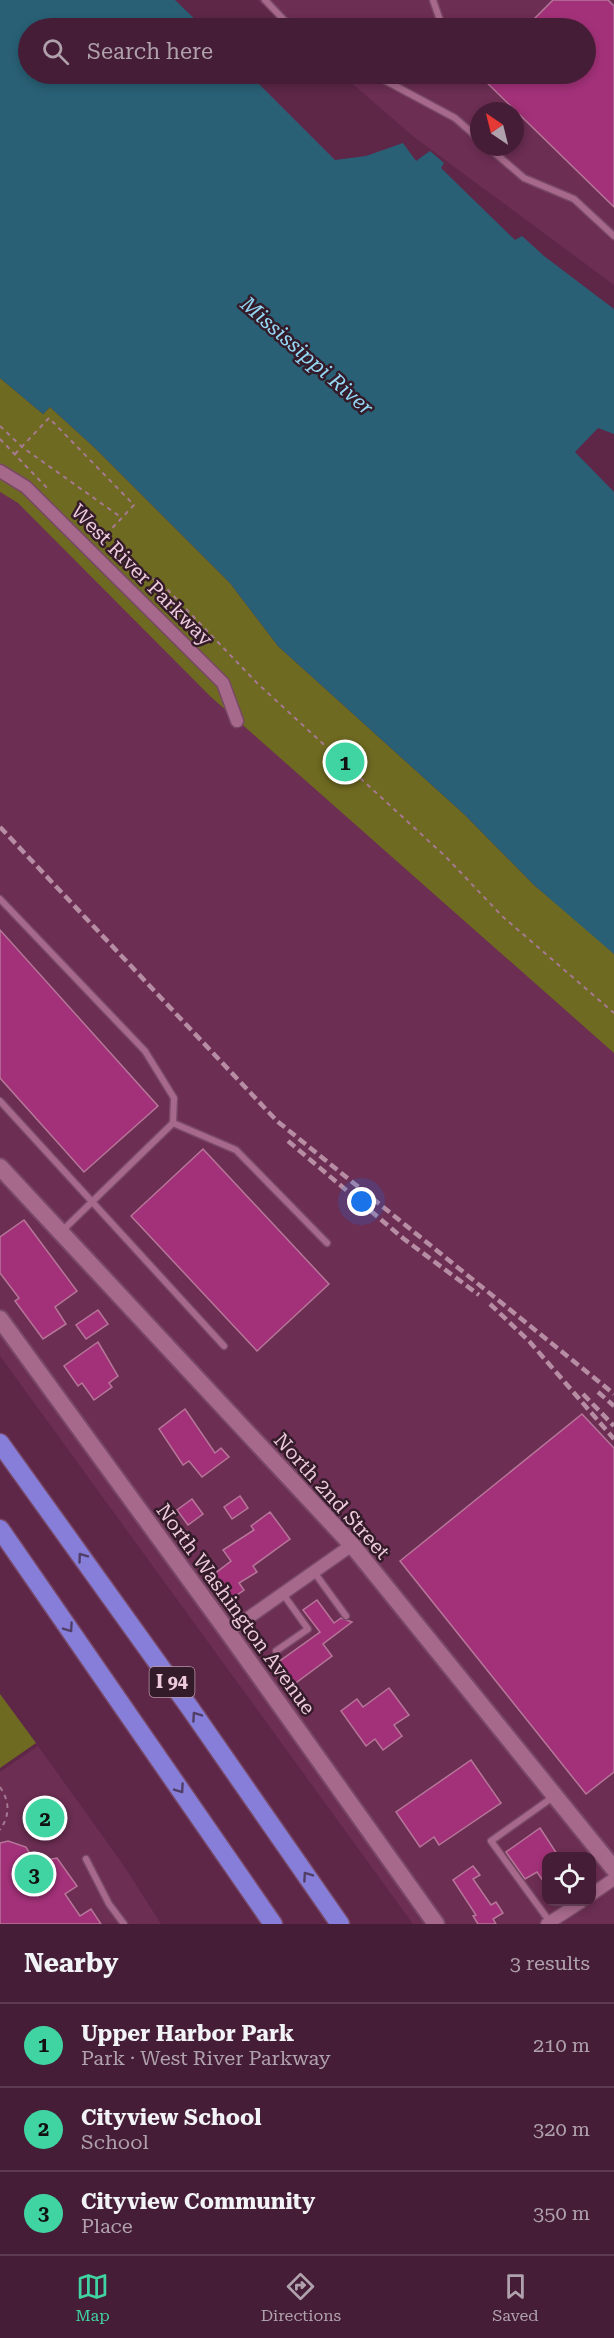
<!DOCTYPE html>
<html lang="en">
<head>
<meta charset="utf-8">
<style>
  :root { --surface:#461d36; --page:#4d263e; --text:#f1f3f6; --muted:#b0a2ad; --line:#5e3b51; --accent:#40d4a2 }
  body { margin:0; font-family:"Roboto Serif",serif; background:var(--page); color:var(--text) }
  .controls { position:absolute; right:18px; bottom:18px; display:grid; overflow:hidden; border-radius:12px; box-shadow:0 3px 9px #0003 }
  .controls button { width:54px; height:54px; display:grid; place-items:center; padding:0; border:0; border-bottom:2px solid var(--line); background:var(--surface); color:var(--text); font:30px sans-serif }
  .compass { position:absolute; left:470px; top:102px; width:54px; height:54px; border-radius:50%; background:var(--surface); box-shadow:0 3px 9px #0003; rotate:325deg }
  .you { position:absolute; left:362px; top:1202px; width:21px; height:21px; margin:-15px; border:4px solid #fff; border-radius:50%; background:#1a73e8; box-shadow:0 0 0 9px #1a73e833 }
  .badge { display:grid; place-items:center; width:39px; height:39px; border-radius:50%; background:var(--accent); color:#111; font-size:20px; font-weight:700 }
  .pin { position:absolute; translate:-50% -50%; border:3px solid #fff; box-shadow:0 2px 6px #0006 }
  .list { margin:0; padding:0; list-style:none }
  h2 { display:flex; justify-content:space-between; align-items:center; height:78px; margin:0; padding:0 24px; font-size:26px }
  h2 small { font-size:20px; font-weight:400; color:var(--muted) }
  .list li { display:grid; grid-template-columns:39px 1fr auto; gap:18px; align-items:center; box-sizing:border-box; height:84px; padding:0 24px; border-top:2px solid var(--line) }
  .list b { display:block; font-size:22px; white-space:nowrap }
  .list p { margin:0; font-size:20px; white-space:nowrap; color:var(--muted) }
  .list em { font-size:20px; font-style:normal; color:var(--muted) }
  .icon { flex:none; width:33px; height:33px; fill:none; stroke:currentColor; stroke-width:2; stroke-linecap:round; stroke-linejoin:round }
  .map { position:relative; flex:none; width:614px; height:1924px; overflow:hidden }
  .search { position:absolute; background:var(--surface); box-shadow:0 3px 9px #0003; left:18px; right:18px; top:18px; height:66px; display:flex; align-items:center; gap:15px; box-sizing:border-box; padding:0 21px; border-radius:33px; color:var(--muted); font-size:22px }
  .sheet { height:330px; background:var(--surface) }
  nav { display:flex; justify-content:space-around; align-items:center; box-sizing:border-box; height:84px; border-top:2px solid var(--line); background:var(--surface); font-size:16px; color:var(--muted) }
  nav a { display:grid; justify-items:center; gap:3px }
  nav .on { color:var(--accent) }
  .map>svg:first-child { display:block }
  .built { fill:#6c2e53; fill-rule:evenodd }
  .green { fill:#6f6a21 }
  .water { fill:#296075 }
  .building { fill:#a33179; stroke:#b67699; stroke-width:1.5 }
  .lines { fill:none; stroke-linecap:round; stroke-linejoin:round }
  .lane-casing { stroke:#784866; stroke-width:9 }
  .street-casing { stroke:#784866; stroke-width:15 }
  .secondary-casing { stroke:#784866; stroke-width:20 }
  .highway-casing { stroke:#784866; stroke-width:21 }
  .path { stroke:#a67992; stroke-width:2; stroke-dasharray:4.5 4.5; stroke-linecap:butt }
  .lane { stroke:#a7698b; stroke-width:6 }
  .street { stroke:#a7698b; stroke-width:12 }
  .secondary { stroke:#a7698b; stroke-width:16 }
  .highway { stroke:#867ed9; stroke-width:18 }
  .rail { stroke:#b78da4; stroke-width:4.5; stroke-dasharray:9 4.5; stroke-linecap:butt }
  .oneway { stroke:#513e67 }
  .labels { text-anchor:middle; stroke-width:5; stroke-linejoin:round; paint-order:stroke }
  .shield { fill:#341b29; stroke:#b696a6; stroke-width:1.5 }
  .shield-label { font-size:18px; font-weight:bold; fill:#edcadc }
  .street-label { font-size:20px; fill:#edcadc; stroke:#341b29 }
  .water-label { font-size:21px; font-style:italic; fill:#93d7f3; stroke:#341b29 }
</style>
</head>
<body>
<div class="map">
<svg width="614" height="1924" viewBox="0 0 614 1924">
  <rect width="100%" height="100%" fill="#5e2748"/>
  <g class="built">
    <path d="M257,0h357v285l-200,-148 -73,-63h245v-46h-297zM479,111h36v36h-36z"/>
    <path d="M0,492l18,11 596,547v874h-201l-413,-568zM546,1856h46v46h-46z"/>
    <polygon points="38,1746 122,1863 161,1924 0,1924 0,1772"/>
  </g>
  <g class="green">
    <polygon points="0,378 43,414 50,407 95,448 230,583 278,646 465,815 534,885 608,947 614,954 614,1053 211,697 18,503 0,492"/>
    <polygon points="0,1694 36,1743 0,1768"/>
  </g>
  <polygon class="water" points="0,0 175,0 204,28 28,28 28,74 249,74 335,160 366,156 403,143 416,161 430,151 444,163 441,168 515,240 522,236 544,256 614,309 614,434 598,428 575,452 614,492 614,954 534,885 465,815 278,646 230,583 95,448 50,407 43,414 0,378"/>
  <g class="building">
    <polygon points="553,0 608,0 614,6 614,207 478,74 585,74 585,28 525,28"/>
    <polygon points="0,930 158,1106 84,1172 0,1078"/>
    <polygon points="203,1149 329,1284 257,1351 131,1216"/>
    <polygon points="24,1220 77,1291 55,1307 66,1324 43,1339 15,1301 19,1298 0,1273 0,1237"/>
    <polygon points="98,1310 108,1324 86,1339 76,1325"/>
    <polygon points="98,1342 118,1376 109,1383 112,1387 94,1400 82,1383 78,1386 64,1366"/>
    <polygon points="185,1409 215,1453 221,1448 229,1457 202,1477 189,1461 183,1465 159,1429"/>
    <polygon points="582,1414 614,1448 614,1772 586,1794 400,1561"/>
    <polygon points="240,1496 248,1508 232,1519 224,1507"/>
    <polygon points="192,1499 203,1514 188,1525 177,1510"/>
    <polygon points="270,1512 290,1539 253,1566 257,1572 239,1583 244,1590 230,1600 213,1575 231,1561 223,1550 254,1530 251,1526"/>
    <polygon points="317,1600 334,1623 341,1618 352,1622 323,1644 332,1656 293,1685 277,1663 320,1632 303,1610"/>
    <polygon points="389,1688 409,1715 394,1725 402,1736 383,1750 375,1739 366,1746 341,1711 357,1699 363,1707"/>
    <polygon points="471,1760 501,1803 439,1845 434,1837 420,1847 396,1812"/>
    <polygon points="540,1828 559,1857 546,1857 546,1885 537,1872 525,1879 506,1852"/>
    <polygon points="8,1841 26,1847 35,1862 57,1858 77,1886 65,1894 80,1916 91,1909 101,1924 0,1924 0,1843"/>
    <polygon points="473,1866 480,1875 473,1879 491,1905 496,1902 503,1913 493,1919 496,1924 478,1924 473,1916 476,1915 453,1880"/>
  </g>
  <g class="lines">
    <g class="lane-casing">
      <g id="lane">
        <polyline points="265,0 285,21 297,28"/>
        <polyline points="433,0 442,26"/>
        <polyline points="373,74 455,118 479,139"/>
        <polyline points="488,147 524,178 574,199 614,236"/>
        <polyline points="0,899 145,1051 174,1098 173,1123 61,1232"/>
        <polyline points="0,1101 224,1346"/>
        <polyline points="173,1123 236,1150 327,1243"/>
        <polyline points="314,1572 346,1616"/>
        <polyline points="276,1651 308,1629 283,1594"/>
        <polyline points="86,1859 109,1904 124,1924"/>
        <polyline points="550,1922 491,1841 553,1797"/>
      </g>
    </g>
    <g class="street-casing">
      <g id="street">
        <polyline points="0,471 26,487 223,683 237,721"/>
        <polyline points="228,1632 352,1545"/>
        <polyline points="592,1894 614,1879"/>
        <polyline points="547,1924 581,1902"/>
      </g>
    </g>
    <g class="secondary-casing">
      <g id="secondary">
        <polyline points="0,1167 352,1545 614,1869"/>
        <polyline points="0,1319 228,1632 436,1924"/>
      </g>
    </g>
    <g class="highway-casing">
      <g id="highway">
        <polyline points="0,1443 190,1708 340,1924"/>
        <polyline points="0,1529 273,1924"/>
      </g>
    </g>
    <g class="path">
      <polyline points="0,426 22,447 122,518"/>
      <polyline points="0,439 49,490"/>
      <polyline points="15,454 49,418 134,505 100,541"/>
      <polyline points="108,549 165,587 257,683 446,857 502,916 614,1013"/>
      <path d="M0,1787c10,15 10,28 0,43"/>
    </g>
    <use href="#lane" class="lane"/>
    <use href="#street" class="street"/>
    <use href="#secondary" class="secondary"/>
    <use href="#highway" class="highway"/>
    <g class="rail">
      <polyline points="0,827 277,1121 614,1394"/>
      <polyline points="288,1141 404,1239 479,1295"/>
      <polyline points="490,1304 529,1341 614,1439"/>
      <polyline points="598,1392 614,1406"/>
      <polyline points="583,1394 614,1426"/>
    </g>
  </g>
  <defs><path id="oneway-chevron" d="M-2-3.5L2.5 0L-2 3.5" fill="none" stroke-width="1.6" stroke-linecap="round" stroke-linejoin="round" transform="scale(1.5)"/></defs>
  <g class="oneway">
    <use href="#oneway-chevron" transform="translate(82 1557) rotate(-126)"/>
    <use href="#oneway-chevron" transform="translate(69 1628) rotate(55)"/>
    <use href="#oneway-chevron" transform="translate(196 1716) rotate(-125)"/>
    <use href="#oneway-chevron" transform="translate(180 1789) rotate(55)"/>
    <use href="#oneway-chevron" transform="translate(307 1876) rotate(-125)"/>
  </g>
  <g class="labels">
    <rect class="shield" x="149.5" y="1667" width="45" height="30" rx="4.5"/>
    <g class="shield-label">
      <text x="172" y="1688">I 94</text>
    </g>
    <g class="street-label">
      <text transform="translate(142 575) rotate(45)" y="7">West River Parkway</text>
      <text transform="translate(332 1496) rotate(48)" y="7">North 2nd Street</text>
      <text transform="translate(236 1609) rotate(54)" y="7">North Washington Avenue</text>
    </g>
    <g class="water-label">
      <text transform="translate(307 356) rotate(41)" y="7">Mississippi River</text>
    </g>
  </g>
</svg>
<div class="controls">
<button><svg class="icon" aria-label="locate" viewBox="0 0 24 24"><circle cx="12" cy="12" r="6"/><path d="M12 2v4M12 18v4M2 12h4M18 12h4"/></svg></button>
</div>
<svg class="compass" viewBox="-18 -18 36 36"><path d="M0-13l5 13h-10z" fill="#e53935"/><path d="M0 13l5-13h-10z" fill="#b0a2ad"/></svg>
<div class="you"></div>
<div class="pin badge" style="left:345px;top:762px">1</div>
<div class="pin badge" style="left:45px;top:1818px">2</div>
<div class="pin badge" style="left:34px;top:1874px">3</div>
<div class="search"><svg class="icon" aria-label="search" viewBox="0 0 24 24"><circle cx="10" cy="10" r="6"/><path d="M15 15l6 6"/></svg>Search here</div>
</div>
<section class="sheet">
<h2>Nearby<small>3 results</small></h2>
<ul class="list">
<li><span class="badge">1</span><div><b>Upper Harbor Park</b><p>Park · West River Parkway</p></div><em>210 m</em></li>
<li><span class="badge">2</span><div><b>Cityview School</b><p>School</p></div><em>320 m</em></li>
<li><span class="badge">3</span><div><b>Cityview Community</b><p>Place</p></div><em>350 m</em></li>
</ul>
</section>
<nav>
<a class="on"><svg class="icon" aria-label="map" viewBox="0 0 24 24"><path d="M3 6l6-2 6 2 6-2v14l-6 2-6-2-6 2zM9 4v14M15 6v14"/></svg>Map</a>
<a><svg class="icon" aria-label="directions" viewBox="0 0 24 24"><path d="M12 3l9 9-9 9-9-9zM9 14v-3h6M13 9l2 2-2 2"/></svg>Directions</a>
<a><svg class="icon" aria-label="saved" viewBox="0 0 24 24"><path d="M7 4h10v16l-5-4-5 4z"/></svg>Saved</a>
</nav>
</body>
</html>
